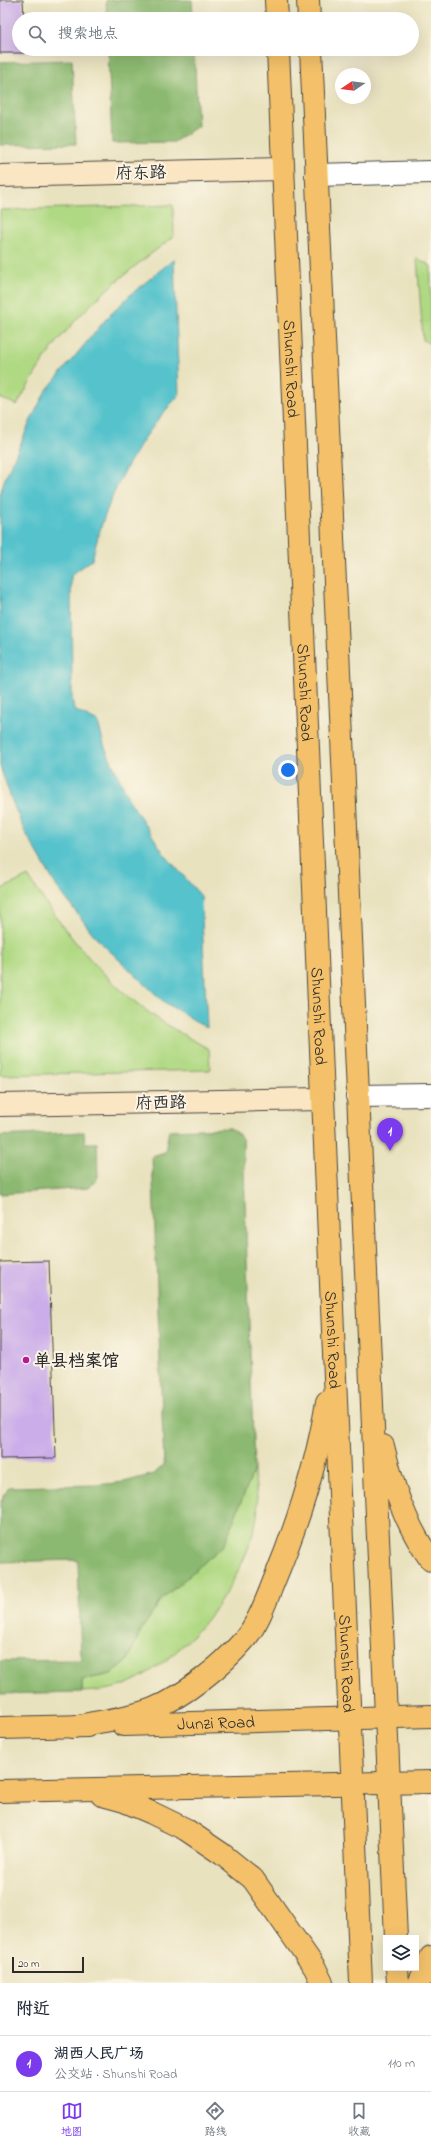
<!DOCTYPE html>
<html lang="zh">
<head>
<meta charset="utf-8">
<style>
  :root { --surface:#fff; --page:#f2f2f3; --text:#1f2937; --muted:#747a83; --line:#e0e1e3; --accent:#7c3aed }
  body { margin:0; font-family:"Indie Flower","LXGW WenKai TC",sans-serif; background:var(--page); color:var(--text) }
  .controls { position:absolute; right:12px; bottom:12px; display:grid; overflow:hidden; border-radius:0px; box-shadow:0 4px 16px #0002 }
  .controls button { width:36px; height:36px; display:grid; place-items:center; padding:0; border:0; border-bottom:1px solid var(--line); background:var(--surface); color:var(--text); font:20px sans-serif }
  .compass { position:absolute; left:335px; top:68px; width:36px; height:36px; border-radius:50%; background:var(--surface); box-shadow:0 4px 16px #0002; rotate:257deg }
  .scale { position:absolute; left:12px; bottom:10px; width:72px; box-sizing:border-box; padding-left:4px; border:2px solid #2b2b2b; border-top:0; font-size:11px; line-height:14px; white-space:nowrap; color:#2b2b2b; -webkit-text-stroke:3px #fcf5e5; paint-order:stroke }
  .you { position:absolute; left:288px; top:770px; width:14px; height:14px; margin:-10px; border:3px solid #fff; border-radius:50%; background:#1a73e8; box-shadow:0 0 0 6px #1a73e833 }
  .badge { display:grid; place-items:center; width:26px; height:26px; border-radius:50%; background:var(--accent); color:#fff; font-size:13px; font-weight:700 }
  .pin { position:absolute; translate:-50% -33px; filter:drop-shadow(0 1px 2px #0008) }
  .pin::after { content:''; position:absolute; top:21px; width:14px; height:12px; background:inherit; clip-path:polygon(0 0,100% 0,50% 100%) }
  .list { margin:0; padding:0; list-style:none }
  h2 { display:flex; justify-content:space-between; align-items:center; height:52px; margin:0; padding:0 16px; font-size:17px }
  h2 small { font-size:13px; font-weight:400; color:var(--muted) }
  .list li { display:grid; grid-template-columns:26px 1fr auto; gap:12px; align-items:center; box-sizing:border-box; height:56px; padding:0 16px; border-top:1px solid var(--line) }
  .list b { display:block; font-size:15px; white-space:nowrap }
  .list p { margin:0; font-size:13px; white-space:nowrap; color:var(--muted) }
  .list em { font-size:13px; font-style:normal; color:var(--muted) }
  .icon { flex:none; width:22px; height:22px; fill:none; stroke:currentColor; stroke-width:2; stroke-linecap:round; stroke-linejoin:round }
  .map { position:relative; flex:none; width:431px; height:1983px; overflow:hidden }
  .search { position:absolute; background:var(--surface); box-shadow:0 4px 16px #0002; left:12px; right:12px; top:12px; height:44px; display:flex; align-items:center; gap:10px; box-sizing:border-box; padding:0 14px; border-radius:22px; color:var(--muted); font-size:15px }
  .sheet { height:108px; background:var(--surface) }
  nav { display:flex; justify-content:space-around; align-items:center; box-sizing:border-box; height:56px; border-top:1px solid var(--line); background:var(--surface); font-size:11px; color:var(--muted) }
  nav a { display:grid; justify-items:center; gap:2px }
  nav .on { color:var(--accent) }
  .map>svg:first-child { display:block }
  .green { fill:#b0d983; stroke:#6e8257 }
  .forest { fill:#8cb971; stroke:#5c724e }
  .water { fill:#55c2cc; stroke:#40767c }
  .building { fill:#cbade9 }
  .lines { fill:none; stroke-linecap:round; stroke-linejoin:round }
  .street-casing { stroke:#484641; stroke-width:24 }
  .secondary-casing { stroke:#484641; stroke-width:24 }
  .primary-casing { stroke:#484641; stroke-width:24 }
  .street { stroke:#fff; stroke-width:22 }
  .secondary { stroke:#fbe6c3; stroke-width:22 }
  .primary { stroke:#f4c16a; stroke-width:22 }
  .poi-dot { fill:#b5179e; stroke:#fcf5e5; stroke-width:1.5 }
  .labels { text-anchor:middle; stroke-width:4; stroke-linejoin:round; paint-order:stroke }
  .street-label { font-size:17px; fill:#2b2b2b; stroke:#fcf5e5 }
  .poi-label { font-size:17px; font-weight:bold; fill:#2b2b2b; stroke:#fcf5e5; text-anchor:start }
</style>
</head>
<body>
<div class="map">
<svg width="431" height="1983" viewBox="0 0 431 1983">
  <rect width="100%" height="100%" fill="#fcf5e5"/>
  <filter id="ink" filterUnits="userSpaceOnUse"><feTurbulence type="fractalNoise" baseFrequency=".025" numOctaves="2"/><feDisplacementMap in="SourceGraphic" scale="8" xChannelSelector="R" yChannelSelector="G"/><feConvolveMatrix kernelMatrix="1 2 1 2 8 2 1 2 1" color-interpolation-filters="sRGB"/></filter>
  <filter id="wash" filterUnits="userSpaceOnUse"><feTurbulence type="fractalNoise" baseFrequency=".012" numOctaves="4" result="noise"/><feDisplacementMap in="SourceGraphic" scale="16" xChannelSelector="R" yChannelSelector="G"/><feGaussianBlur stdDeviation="0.9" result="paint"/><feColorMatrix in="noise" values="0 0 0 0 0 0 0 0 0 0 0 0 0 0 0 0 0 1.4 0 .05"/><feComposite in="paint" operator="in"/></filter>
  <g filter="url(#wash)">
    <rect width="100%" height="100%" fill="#e9e2bf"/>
    <g class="green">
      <path d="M173,205l1,31c-37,29 -76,57 -106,93 -21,23 -36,50 -51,76l-17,-7v-188z"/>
      <polygon points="417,258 431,266 431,344 423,340"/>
      <path d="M28,876c29,46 64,91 106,125 23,19 49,34 75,48l1,21 -210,5v-185z"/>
      <path d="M254,1469c1,15 5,34 3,48 -12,66 -69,140 -130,167 -14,6 -30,7 -45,8v-12l29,-6 17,-14 13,-30 21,-31 62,-54z"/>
    </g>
    <g class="forest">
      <polygon points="106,0 192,0 193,19 107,19"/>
      <polygon points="108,49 194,49 198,126 174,142 112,143"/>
      <polygon points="72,60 76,144 0,145 0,62"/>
      <polygon points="230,1128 239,1134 243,1141 254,1469 224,1545 162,1599 141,1630 128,1660 111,1674 82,1680 82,1692 0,1694 0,1661 81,1660 78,1560 0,1562 0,1503 9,1487 97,1485 124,1482 154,1474 164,1465 152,1156 165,1152 169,1130"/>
      <polygon points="84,1132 85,1143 97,1143 98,1177 88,1188 0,1194 0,1136"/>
    </g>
    <path class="water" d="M174,259l5,136c-44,48 -73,102 -87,165l-21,15 1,123 2,12 24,12 6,23 25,55 36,55 36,41 6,132 -43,-26 -67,-63 -40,-52 -33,-57 -12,-29 -12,-35v-271l4,-14 27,-61 14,-28 61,-73 24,-24z"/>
    <g id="blocks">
      <g class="building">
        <polygon points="0,0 23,0 24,19 19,19 19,49 25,49 25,53 0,53"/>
        <polygon points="49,1261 56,1458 0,1459 0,1262"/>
      </g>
    </g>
  </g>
  <g filter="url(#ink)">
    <use href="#blocks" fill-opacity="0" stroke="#484641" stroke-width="1"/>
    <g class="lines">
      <g class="street-casing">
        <g id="street">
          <polyline points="316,175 431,172"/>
          <polyline points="357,1096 431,1095"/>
        </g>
      </g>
      <g class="secondary-casing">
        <g id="secondary">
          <polyline points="0,176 283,169"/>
          <polyline points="0,1105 322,1099"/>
        </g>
      </g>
      <g class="primary-casing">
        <g id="primary">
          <polyline points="276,0 277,19"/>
          <polyline points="308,0 309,19"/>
          <path id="s1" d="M278,49l83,1934"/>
          <polyline points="311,49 396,1938"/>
          <path d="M383,1446c10,41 23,80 48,114"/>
          <path id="s2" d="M123,1725l308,-9"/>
          <path d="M73,1727c26,-6 55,-8 80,-18 31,-13 69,-43 91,-69 14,-16 22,-39 30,-59 24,-58 43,-117 53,-179"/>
          <polyline points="0,1728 87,1726"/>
          <polyline points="0,1791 431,1782"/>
          <polyline points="102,1795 124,1801 152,1813 185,1829 222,1854 253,1879 315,1968 322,1983"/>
          <polyline points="397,1968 398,1983"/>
          <polyline points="419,1983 431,1957"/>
        </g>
      </g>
      <use href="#street" class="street"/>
      <use href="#secondary" class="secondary"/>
      <use href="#primary" class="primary"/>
    </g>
  </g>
  <circle class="poi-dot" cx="26" cy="1360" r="4"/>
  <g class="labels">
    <g class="street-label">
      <text transform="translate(141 172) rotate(-1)" y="6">府东路</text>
      <text dy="6" stroke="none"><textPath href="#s1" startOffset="320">Shunshi Road</textPath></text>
      <text dy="6" stroke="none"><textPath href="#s1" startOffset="644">Shunshi Road</textPath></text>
      <text dy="6" stroke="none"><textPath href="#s1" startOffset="968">Shunshi Road</textPath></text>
      <text transform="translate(161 1102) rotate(-1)" y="6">府西路</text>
      <text dy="6" stroke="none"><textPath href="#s1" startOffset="1292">Shunshi Road</textPath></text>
      <text dy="6" stroke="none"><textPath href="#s1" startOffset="1616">Shunshi Road</textPath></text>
      <text dy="6" stroke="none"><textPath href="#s2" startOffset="93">Junzi Road</textPath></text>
    </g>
    <g class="poi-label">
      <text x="34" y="1366">单县档案馆</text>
    </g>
  </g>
</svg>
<div class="controls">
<button><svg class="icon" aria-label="layers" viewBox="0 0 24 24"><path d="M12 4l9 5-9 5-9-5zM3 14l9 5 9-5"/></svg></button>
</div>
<svg class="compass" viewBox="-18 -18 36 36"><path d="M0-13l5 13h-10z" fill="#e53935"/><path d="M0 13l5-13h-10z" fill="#747a83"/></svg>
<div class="scale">20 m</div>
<div class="you"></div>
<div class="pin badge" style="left:390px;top:1151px">1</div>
<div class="search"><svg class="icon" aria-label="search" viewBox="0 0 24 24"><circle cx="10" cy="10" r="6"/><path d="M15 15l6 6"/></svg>搜索地点</div>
</div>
<section class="sheet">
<h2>附近<small></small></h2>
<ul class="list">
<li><span class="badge">1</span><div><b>湖西人民广场</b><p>公交站 · Shunshi Road</p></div><em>110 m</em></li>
</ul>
</section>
<nav>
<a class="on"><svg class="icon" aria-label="map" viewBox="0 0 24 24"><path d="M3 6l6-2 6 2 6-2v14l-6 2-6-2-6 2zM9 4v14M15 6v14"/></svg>地图</a>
<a><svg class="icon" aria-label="directions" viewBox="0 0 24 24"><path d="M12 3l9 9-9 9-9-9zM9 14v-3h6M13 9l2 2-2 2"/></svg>路线</a>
<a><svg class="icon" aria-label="saved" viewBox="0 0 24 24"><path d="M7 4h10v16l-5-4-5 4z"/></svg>收藏</a>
</nav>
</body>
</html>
